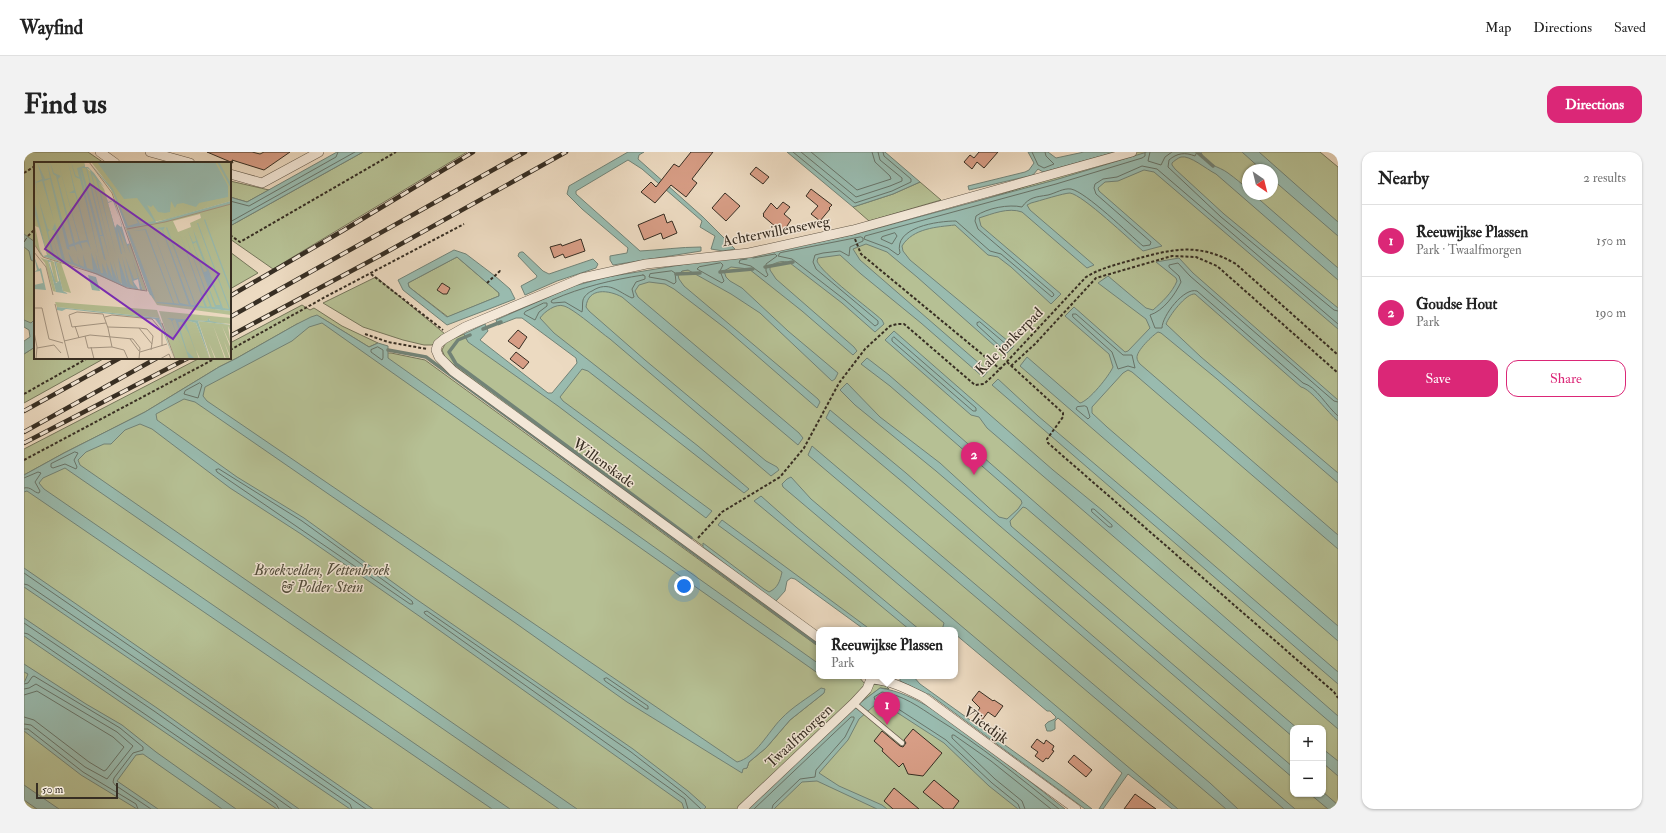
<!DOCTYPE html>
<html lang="en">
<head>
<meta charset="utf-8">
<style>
  :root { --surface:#fff; --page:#f2f2f2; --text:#222; --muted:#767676; --line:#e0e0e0; --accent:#db2777 }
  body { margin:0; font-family:"IM FELL Double Pica",serif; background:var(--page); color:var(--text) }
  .controls { position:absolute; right:12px; bottom:12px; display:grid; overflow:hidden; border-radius:8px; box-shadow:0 1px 3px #0004 }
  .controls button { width:36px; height:36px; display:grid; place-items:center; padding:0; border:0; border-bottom:1px solid var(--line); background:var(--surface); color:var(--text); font:20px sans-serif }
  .compass { position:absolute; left:1218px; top:12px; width:36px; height:36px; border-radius:50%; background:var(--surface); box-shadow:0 1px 3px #0004; rotate:145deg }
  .scale { position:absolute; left:12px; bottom:10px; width:82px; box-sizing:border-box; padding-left:4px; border:2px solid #372e23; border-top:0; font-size:11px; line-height:14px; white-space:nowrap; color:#372e23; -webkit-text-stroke:3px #f3e7d7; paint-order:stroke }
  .you { position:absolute; left:660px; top:434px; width:14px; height:14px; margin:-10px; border:3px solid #fff; border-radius:50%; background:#1a73e8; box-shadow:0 0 0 6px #1a73e833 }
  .badge { display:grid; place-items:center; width:26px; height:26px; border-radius:50%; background:var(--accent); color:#fff; font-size:13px; font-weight:700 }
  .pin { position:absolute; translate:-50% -33px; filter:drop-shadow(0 1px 2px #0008) }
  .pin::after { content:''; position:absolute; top:21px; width:14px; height:12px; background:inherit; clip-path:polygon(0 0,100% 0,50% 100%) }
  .popup { position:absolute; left:792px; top:475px; width:142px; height:52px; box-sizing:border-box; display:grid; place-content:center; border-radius:8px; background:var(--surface); filter:drop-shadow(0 1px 3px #0005); font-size:13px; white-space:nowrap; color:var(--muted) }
  .popup b { font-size:15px; color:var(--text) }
  .popup::after { content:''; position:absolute; left:50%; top:100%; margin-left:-8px; border:8px solid transparent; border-top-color:var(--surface) }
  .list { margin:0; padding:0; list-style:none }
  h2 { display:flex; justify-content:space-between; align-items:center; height:52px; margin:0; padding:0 16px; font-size:17px }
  h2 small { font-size:13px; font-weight:400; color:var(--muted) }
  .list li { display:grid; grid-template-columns:26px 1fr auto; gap:12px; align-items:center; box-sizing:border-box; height:72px; padding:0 16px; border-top:1px solid var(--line) }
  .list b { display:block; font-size:15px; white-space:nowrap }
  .list p { margin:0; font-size:13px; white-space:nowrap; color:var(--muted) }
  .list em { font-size:13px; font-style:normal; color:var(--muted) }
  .actions { display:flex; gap:8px; padding:12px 16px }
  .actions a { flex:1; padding:9px 0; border:1px solid var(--accent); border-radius:12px; text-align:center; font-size:14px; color:var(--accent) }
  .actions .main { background:var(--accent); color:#fff }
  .map { position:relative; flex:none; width:1314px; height:657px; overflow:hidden; border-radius:12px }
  header { display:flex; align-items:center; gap:24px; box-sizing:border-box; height:56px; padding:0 20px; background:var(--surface); border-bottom:1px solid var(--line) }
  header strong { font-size:19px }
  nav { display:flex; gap:22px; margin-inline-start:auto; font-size:14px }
  .intro { display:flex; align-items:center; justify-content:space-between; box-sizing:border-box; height:96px; padding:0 24px }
  h1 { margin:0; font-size:28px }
  .button { padding:10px 18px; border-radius:12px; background:var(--accent); color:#fff; font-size:14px; font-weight:700 }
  main { display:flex; gap:24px; padding:0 24px }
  aside { flex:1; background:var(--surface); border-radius:12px; box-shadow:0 1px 3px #0004 }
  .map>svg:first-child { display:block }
  .green { fill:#b6c094; stroke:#76775c; fill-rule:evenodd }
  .water { fill:#99bbaf; stroke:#728377; fill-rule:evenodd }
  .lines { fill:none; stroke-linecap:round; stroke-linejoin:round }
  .shore { stroke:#687469; stroke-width:1 }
  .stream { stroke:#728377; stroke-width:3.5 }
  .ferry { stroke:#505146; stroke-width:1; stroke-dasharray:5 4; stroke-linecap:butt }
  .building { fill:#d79d85; stroke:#372e23 }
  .service-casing { stroke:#64594a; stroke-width:6 }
  .minor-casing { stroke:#64594a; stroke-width:10 }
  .path { stroke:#372e23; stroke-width:2; stroke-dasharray:3 2; stroke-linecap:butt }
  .service { stroke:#f3e7d7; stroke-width:4.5 }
  .minor { stroke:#f3e7d7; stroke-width:9 }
  .rail-casing { stroke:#372e23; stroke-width:4.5 }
  .rail { stroke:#f3e7d7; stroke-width:3; stroke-dasharray:9; stroke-linecap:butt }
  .labels { text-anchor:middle; stroke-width:3; stroke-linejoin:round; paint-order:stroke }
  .street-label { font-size:15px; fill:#372e23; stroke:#f3e7d7 }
  .park-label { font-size:15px; font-style:italic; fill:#504b3a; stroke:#f3e7d7 }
  .inset-river { fill:none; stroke:#99bbaf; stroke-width:2 }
  .inset-road { fill:none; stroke:#a49582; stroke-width:1 }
  .view { fill:#7b2cbf; fill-opacity:0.15; stroke:#7b2cbf; stroke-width:2 }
  .inset-edge { fill:none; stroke:#372e23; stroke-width:2 }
</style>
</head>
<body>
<header>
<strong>Wayfind</strong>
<nav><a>Map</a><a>Directions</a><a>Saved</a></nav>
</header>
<div class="intro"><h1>Find us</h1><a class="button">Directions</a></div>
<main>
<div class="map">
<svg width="1314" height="657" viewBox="0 0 1314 657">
  <rect width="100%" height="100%" fill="#ecdac1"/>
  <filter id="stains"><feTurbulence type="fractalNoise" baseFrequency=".005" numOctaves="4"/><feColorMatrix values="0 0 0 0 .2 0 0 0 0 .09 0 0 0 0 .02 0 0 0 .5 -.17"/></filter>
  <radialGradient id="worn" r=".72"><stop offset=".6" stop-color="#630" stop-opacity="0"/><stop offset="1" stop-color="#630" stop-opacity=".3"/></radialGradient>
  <g class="green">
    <polygon points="0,0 64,0 80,11 11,11 11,181 0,173"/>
    <polygon points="339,0 443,0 249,117 206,87 206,74"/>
    <path d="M1112,0h184l18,15v642h-165l-221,-183 -3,4h-81l-76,-57 -20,24 -80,-59h-3l-124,-89 -110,-83 -10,-9 -3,-7 4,-8 18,-8 3,6 84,59 32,-38 -53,-47 23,-16 129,-27 185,-35zM1224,18h24v24h-24zM1269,576h30v66h-30z"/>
    <polygon points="206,29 245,38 223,50 206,45"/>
    <polygon points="896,30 917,48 845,69 829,55 869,42"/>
    <polygon points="206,100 234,121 206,137"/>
    <polygon points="433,105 475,141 475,144 424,165 385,135 384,131"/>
    <polygon points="352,125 421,182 408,193 400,193 379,188 339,175 299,151"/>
    <polygon points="278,153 286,158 290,156 318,174 354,191 345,195 296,165 273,172 213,206 195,215 121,260 40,301 0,323 0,297 176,206 206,206 206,191"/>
    <path d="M295,165l53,37 15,1v-2h4l34,7 394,287v29h39l7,8 20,1 4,4 -9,-1 -20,15 -112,106h-44l1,-2 -19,2h-662v-328zM798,537l2,4 -34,27 -24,28 -17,14 -2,6 -11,1z"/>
    <polygon points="11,195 11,206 81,206 0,251 0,202"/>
    <polygon points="854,544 1037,657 735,657"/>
  </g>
  <g class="water">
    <polygon points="313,0 339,0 206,74 206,45 223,50"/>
    <path d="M604,0h16l-5,3 -1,4 65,58 32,32 -12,2 -12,-2 4,-13 -15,-9 2,-6 -60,-52 -14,-9 -52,31v3l64,57c20,-1 40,-4 61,-4v4l-88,14 -3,-5v-4l17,-3 1,-5 -46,-39 -15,-15 2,-8z"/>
    <polygon points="763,0 861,0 896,30 869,42 829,55"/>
    <polygon points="1004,0 1024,0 1032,6 1060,0 1092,0 1019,20 1014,17 1009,23 945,38 944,34 1001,20 1005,18 1010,11"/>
    <path d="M1123,0h54c3,13 18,14 27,21 7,5 14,11 20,16v5h5l85,74v12l-122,-106c-10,-5 -26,-19 -35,-17 -3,1 -7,4 -9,6v2l3,4 49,45 114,94v21l-184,-157 -10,-2 -26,11 -13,1 -7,6 1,3 63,55 -19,5c-13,-11 -60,-56 -73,-58 -6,0 -31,8 -39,10l-4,2 3,5 64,55 -7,3 -65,-56c-14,-5 -30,2 -43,6l2,8 80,68 -10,10 -40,-37 -13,-10 -10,-2 -33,-30c-18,2 -42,3 -53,21l1,5 7,9 104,86 -9,9 -88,-78 -30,-25 -21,-8 -13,5 7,11 128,111 -5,6 -62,-54 -60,-49 -21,-19 -22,3 -1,3c4,12 53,48 65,59l2,4 -9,8 -33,-29 -52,-40c-8,-3 -13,-1 -20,3v4l6,9 78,68 3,4 -4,4 -51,-44 -53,-42 -18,-2 -7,4 2,6 4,4 12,7 46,43 50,42 -3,6 -3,2 -72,-68 -29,-19 -43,-24 -6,1 -4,4 1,4 5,7 134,113 2,3 -3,6 -92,-80 -51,-39 -9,-5 -16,-2 -10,3 -4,6 3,6 161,136 4,5 -5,7 -176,-148c-13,-7 -34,-10 -36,10l3,4 56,49 121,101 11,6 2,3 -8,6 -161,-137c-10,-7 -36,-30 -46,-33 -8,-3 -20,6 -24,12l14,15 144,113 51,43 -5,4 -156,-122 -6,-2 -22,28 3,4 149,110 -6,7 -148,-112 -90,-64 -4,-8 21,-10 3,7 -8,9 68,53h4l25,-30 -1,-5 -54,-40h-6l-18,7 -2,-5 78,-34 33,-9 202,-33 47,-10 199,-54z"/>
    <polygon points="1218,0 1235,0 1314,70 1314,84 1248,27 1248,18 1238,18"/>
    <polygon points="0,82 11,90 11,110 7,108 5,99 0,95"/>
    <path d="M430,98l12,4 29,22 15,13 5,10 -68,26 -44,-35 -5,-10zM433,105l42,36v3l-52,21 -38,-30 -1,-4z"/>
    <polygon points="497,100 499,100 519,119 525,122 569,107 574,112 572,116 533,129 501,143 497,134 512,126 513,124 494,104 495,101"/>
    <path d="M1155,106l14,15 145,127v21c-10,-8 -27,-32 -37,-34l-106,-93c-9,-1 -26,22 -29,30l35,33 137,116v10l-121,-104 -56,-46 -3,-1c-5,3 -22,19 -21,26 0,2 2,5 3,6l198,171v14l-206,-177 -4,-2 -5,3 -31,34v6l15,14 231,199v15l-318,-275 7,-9 53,46c9,-2 29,-27 33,-36l-4,-13 -44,-38 9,-9 51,45 3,-1 22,-23 -4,-9 -48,-36 10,-7 38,32 7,2c9,-8 19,-17 24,-29l-1,-3 -20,-16z"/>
    <path d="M293,163l52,32 9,-4 10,3v12l431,306v10l-497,-351 -13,4 -17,14 -87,46 -2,9 4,5 530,361c18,-4 32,-31 44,-43 11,-12 27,-21 40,-31l4,1 -1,4 -34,27 -24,28 -17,14 -2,6 -4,1 -1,4 -115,-71 -113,-80 -319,-220 -11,-3 -28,15 1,6 80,57 67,41 112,81 217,150 55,42 18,16 -2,2h-20l-2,-6 -260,-185 -121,-84 -71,-46 -78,-59 -12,-5 -15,6 -14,14h-7l-18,8 -8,8 2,5 497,344h-18l-494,-341 -22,10 -4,5 5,6 466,320h-18l-465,-318 -3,1v-17l40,-22 81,-41 74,-45 18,-9 60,-34 14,-7z"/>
    <polygon points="11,167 11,195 0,202 0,189 6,185 5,178 0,175 0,168 7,171"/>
    <polygon points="870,179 1029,318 1078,358 1314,564 1314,577 963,276 955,265 947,263 861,188"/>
    <polygon points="843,206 865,223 1146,468 1273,576 1269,576 1269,585 1002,356 999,355 986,369 987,374 1269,615 1269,626 912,319 831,253 816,238 823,231 856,265 916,311 975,365 983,367 994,357 998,351 997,348 866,234 837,212"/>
    <polygon points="974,227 1014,264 1156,384 1314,520 1314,532 968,233"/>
    <polygon points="806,258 882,321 1014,437 1271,657 1260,657 881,332 802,266"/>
    <polygon points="788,294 1186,631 1214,657 1202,657 784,303"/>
    <polygon points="767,325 787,347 1154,657 1148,657 1104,622 1079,657 1075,657 1098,621 1034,566 1031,569 1031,577 1027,579 1023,579 1021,573 1024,570 1031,567 1032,565 1026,559 1023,559 931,482 931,478 918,478 920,471 914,466 759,335 758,332 763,327"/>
    <polygon points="737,344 772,375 896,478 886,478 730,349"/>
    <path d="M698,368l149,110h-6l-70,-51 -4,-1 -4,3 -2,10 -9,10 -7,-4 -66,-50v-4l61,46 5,3c9,-4 11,-11 13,-20l-64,-47z"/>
    <polygon points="0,416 349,657 326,657 0,435"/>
    <polygon points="0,466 133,556 275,657 253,657 0,484"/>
    <polygon points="0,512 62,552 98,573 132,600 212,657 198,657 119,602 112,603 93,629 134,657 113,657 57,623 0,579 0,531 4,522 0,520"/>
    <polygon points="876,524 889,524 896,532 1038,634 1068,657 1061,657 1053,651 905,542 902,542 876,529"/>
    <path d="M856,536c36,5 70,33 98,54 30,22 58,44 87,67h-47l-29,-23 -45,-43 -60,-39h-8l-17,15 -11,21 -29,33 20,13 43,19 5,4h-10l-60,-28 -15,1 -28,27h-26l112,-106z"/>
    <polygon points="1299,597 1314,609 1314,624 1299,611"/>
    <polygon points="0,633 35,657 13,657 0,648"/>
    <polygon points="1299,640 1314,653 1314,657 1304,657 1286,642 1299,642"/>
  </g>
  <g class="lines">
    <g class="shore">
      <polyline points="769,0 831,51 868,39 887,30 887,27 860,4 859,0"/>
      <polyline points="777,0 832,45 866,34 878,29 878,26 856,8 854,0"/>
      <polyline points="787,0 833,38 867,27 866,24 851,10 848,0"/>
      <polyline points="1008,0 1014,13 1020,16 1030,12 1022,4 1021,0"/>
      <path d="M1121,0v4l-3,2 -86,26 -191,52 -1,3 24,9 10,7 2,-2c-7,-26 38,-32 56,-32l34,30 11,3 51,43 2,-2 -1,-2 -75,-64 -3,-8 1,-5c11,-8 33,-12 46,-9 7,-10 14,-10 26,-12 8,-2 15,-7 23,-6 15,3 59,46 72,57l7,-1 1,-3 -55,-48 -2,-6 1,-4 8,-5 14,-2 25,-11 15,3 181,155"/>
      <polyline points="1126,0 1124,9 1137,13 1141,5 1148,0"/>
      <path d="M1173,0l-2,4c-10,-4 -18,-3 -26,4l-1,7 53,50 113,93 4,1"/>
      <polyline points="206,49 225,54 312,5 314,0"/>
      <polyline points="206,70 331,0"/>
      <polygon points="871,81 873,84 868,92 857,87 858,85"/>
      <polygon points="837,85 839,86 839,89 826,95 825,104 816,99 799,101 791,103 789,110 792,117 854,169 854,172 851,174 821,148 768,107 754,104 756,101"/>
      <polyline points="723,107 716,108 715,111 727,114 742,125 744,123 742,119 742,112 753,104 751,102 729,106"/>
      <polygon points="697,111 699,113 696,119 700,129 698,131 673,117 675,115"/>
      <polygon points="648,119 651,121 652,130 650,132 642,128 625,125 626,122"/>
      <path d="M619,123l2,1v3l-9,3 -4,7 2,8 -2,1c-14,-6 -23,-18 -40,-7 -3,1 -8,5 -9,9 -1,4 0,8 -1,12l-17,-10 -12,1 -2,-1 1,-2c30,-13 59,-20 91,-25z"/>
      <polygon points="520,151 523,151 523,154 515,160 511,168 500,162 501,160"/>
      <polygon points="1049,162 1052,162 1099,203 1108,203 1111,216 1104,214 1094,217 1088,200 1049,165"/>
      <polygon points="956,170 983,193 983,195 979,197 953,173 953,171"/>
      <polygon points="870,185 952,256 952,259 949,259 868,189 868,187"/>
      <polygon points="354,195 359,198 359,206 358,208 347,200 347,198"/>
      <polygon points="176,231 178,233 174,246 160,242 161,239"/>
      <path d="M1314,250l-4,-1 -144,-125 -12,-13 -9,2v2l10,9 2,6c-6,13 -18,29 -31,33l5,13h7c0,-12 22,-41 35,-37l106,92c14,4 23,23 35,33"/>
      <polygon points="1061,254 1063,255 1066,265 1064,267 1052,257 1053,255"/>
      <polygon points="51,300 54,301 50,308 53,315 52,317 41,312 29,316 27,315 27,312"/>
      <polygon points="195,317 278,369 388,449 389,452 386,452 193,320 192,318"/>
      <path d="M0,326l14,-6 3,1 -6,9 5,9 -1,2c-5,0 -8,-7 -15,-5"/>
      <polygon points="1068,357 1070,357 1088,373 1088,375 1085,375 1068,360"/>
      <polyline points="0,421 342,657"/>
      <polyline points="0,432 4,433 326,652 328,657"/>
      <polyline points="0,471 130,559 268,657"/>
      <polyline points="0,481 4,482 252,652 255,657"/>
      <polygon points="583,526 624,554 624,557 622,557 581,529 580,527"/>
      <polyline points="0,532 4,531 8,525 10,524 96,576 119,595 119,598 109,601 90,626 89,630 91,633 127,657"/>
      <polyline points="0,537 5,536 12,532 93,580 109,594 83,627 61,615 7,573 0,572"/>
      <polyline points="0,543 13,539 89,585 100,595 82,618 80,619 65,610 10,568 0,565"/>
      <polyline points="0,577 4,577 59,620 112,652 114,657"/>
      <polyline points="664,657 661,647 401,462 400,460 403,459 607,600 661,642 677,657"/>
      <polyline points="730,657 827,565 830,565 830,567 821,585 792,618 791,625 776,627 749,653 748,657"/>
      <path d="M996,657l-2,-5 -26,-21 -46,-43 -60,-39 -11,-1 -1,-3 8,-5c21,3 37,15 54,26 44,27 83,59 123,91"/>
      <polyline points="1001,657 998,649 971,627 928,586 928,583 930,583 967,609 1027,657"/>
    </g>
    <g class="stream">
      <polyline points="1173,0 1189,14"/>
      <polyline points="741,115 769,110"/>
      <polyline points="696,120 729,117"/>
      <polyline points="652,122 676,121"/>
      <polyline points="459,177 477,170"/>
      <polyline points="446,183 434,188 425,200 432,212 667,386"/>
      <polyline points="364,198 402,205 795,493"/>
    </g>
    <polyline class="ferry" points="0,90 4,84"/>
  </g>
  <g class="building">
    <polygon points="183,0 228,0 236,2 240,0 266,0 240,18 208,8 209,11"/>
    <polygon points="667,0 689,0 668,27 673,31 662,45 647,33 631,51 617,40 627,30 632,35 650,12 655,15"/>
    <polygon points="955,0 974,0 960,16 953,10 948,17 940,10 946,3 950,6"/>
    <polygon points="732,15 745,25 739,32 726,22"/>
    <polygon points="787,37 808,53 805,56 806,57 796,69 787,62 794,54 782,44"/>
    <polygon points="701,41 716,54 702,69 688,56"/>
    <polygon points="759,50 766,55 760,62 767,68 761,77 757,77 754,74 753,76 739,64 740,63 739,62 747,51 753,57"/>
    <polygon points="640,62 643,71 648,69 653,81 639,87 637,81 620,88 614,73"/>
    <polygon points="557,87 561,99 541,106 539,102 530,106 526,95 537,92 538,94"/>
    <polygon points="418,131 426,136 423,142 419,142 413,138"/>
    <polygon points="494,178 503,185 495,197 484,189"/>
    <polygon points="492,200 505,210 499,217 486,207"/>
    <polygon points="955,539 969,549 970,548 979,554 971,565 964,560 958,568 951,563 956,556 948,548"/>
    <polygon points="889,577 918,601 899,624 884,622 879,611 875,615 858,599 859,597 850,589 858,579 876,594 879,595 882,591 880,588"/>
    <polygon points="1013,587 1020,592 1022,588 1030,594 1028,598 1030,599 1024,607 1022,606 1019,610 1011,604 1014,600 1007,595"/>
    <polygon points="1050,603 1068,618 1062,625 1044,610"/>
    <polygon points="910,628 935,649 929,657 920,657 899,640"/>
    <polygon points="870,636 895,657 869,657 860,649"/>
    <polygon points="1111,642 1132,657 1100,657"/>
  </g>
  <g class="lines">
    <g class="service-casing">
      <polyline id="service" points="830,551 878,591"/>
    </g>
    <g class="minor-casing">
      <g id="minor">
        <polyline points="76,0 91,11"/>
        <polyline points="126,0 166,11"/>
        <polyline points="206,22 238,31 295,0"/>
        <polyline points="795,486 429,219 415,205 412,198 414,192 420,187 441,175 558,126 622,112 725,101 829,78 1108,0"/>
        <path d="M847,527c19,1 36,10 52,18l153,112"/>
        <polyline points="718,657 830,551 843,537 847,527"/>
      </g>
    </g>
    <g class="path">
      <polyline points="17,11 25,11"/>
      <polyline points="0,21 11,14"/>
      <polyline points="206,83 216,90 372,0"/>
      <polyline points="4,84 11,77"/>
      <polyline points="831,87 837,102 976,217"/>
      <polyline points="347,122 419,178"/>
      <polyline points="463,131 476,119 478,120"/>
      <polyline points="341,182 364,190 403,197"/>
      <polyline points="206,198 303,144 440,72"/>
      <polyline points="983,210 1039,261 1039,265 1023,287 1024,291 1310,540 1314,546"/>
      <polyline points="987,214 1011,192 1072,126 1148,104 1172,105 1193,114 1314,221"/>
      <polyline points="0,242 64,206"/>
      <polyline points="0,308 192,206"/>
      <path d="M674,386l24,-26 58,-35 24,-29 35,-65 26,-34 25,-23 7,-2h7l71,61 9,-1 16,-15 86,-92c15,-9 29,-12 46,-17 40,-11 66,-18 104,4l102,91"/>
    </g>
    <use href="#service" class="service"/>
    <use href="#minor" class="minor"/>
    <g class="rail-casing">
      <g id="rail">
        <polyline points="206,144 320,78 449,0"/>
        <polyline points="206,165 501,0"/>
        <polyline points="206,184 359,102 542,0"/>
        <polyline points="0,259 96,206"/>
        <polyline points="0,280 133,206"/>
        <polyline points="0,291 164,206"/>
      </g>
    </g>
    <use href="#rail" class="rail"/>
  </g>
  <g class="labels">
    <g class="street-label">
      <text transform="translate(752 79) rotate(-11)" y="5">Achterwillenseweg</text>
      <text transform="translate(985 189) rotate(-45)" y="5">Kale jonkerpad</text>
      <text transform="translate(580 311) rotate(36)" y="5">Willenskade</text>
      <text transform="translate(962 573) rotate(36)" y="5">Vlietdijk</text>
      <text transform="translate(775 584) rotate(-43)" y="5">Twaalfmorgen</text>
    </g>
    <g class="park-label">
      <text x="298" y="423">Broekvelden, Vettenbroek<tspan x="298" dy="17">&amp; Polder Stein</tspan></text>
    </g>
  </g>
  <g transform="translate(10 10)">
    <rect width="197" height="197" fill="#ecdac1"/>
    <path d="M0,0h50l1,5 9,7 10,15 11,39 6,-1 6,18 4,-1 15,46 -3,1 -4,-12 -6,1 2,8h-3l-35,-15 -49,-15 -8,-30 -5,-2 6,30 -7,-13zM57,0h140v39l-63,18 -41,8 -18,-42zM197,42v106l-33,-3 33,4v4l-74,-10 -9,-14 -23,-64 27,-3zM166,52l1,4 -11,5 1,4 -13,5 -5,-11zM6,95l8,4 8,31 -3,-1 -8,-28zM16,98l4,2 4,20h-3zM22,101h5l10,30 -8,-2zM21,140l102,8 18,49 -16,-41 -102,-11zM125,149l72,7v6l-21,-2v-3l-3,2 -21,-1 10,3 14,36h-10l-4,-9 3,9h-24zM164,159l33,4v7l-3,-6 3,20 -9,-20 9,23v10l-7,-18 6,18h-4l-13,-34 12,34h-9l-7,-16 6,16h-4z" fill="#b6c094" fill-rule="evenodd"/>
    <path d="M3,0l8,17 5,-1 -3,-16 22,83 4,-2 -17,-67 -3,-2 -3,-12 4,11 7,3 -3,3 17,64 4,-2 -21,-79 22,79 7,-1 -12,-47h-6l5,-3 -6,-28 23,88 -4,-8 -6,1 2,8 -4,-7 -4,1 2,7 -3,-6 -5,1 1,3 -3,-1 -17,-70 -6,2 10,40 -12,-40 -6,2 2,13 -4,-20 2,6 6,-3zM37,0l5,14 3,1 -2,-9 7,-2v-4l1,5h3l6,6 10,14 -6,-6 18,75 -20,-77 -4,-5 20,84 -22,-88 -3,-2 23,92 -7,-24h-3l6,25 -2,-2 -24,-91 20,94 -20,-83 -5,-2zM48,6h4l16,67h-2zM55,0l24,27 15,37 10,-3 -5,-11 7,12 14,-3 -17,-23 -13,1 -27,-37h118l13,24v11l-29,6 -3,4 -13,-4 -6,1 -2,4 -4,-7 -1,11 -5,1 -7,-1 -5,-7 -2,2 -4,-2 9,17 75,-21v3l-66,18 -39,6 -13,-36zM70,27l4,13 6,-2 13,44 4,-1 -3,3 3,9 -12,-27 7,27 -9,-26 5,25h-1zM79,39l9,24 -1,2 -4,-3 -2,4 -7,-25zM4,35l10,32 2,1 -2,2 7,26h3l-6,-26 6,23 4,4 -8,-29h-2l3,-7 10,37 6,2 -3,-10 6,11 5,2 -2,-10 3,10 4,2 -1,-13 4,14 6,2 -2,-18 8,20 -4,-21 6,22h2l-1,-10 6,13 -2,-14 7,17 -3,-18 8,21 -5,-23 6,22 3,3 -4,-27 10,29 -6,-30 8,28 4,3 -9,-31 9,23 4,-1 -6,-22 11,35 -3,-1 -2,-11 -5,2 6,9 -14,-3 -51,-22 -32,-9 -3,-8 4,8 4,-1 -13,-44v-11l13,54 6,3zM171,57l26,70v4l-27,-73zM163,61h1l33,88 -74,-8 -6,-8 -21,-63 26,70 17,1 -28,-73 -13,1 14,-2 28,74 5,1 -27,-76 28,75 9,2 -27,-75 -6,-2 9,-1 -2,3 28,75h4l-29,-77 1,-1 29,78 9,2 -25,-73 27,73 3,-1 -26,-74 28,75h3l-27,-76 5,11 3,-1 -3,-12 30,79 6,1zM162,80l11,29 -3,1 -11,-28zM179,124l7,18v1h-4l-7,-17zM0,94l5,13 2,-1 5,22 -12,-1v-4l9,-2 -3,-12 -6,1 3,-2zM10,97l9,2 -4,1 7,21 3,-2 -5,-20 5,2h-3l7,28 6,3 -13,-2 -8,-31zM54,113l8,2 4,14 -8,-1zM23,145l102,11 15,41 -13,-32 -6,-8 -89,-10 -4,2 -5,-1zM133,156l40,3 2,-3 1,3 21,4 -33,-4 12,38 -14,-36 -11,-3 13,39 -9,-25 -7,-12h-4l9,29 8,8h-6l-14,-40 -3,2 10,27 -11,-28z" fill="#99bbaf" fill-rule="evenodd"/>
    <path class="inset-river" d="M184,0l13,24M94,69l23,64"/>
    <path class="inset-road" d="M93,67l38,-7 66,-18M0,82l9,13 54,17 30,14 20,3 -35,-98 -23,-31M0,90l12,15 7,28M21,142l14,55M0,146h8l7,31 14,4M71,155l7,-2 40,4 10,12v15M72,161l-34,4 -3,-12 8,-3 26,2 5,14 4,19M128,161l13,36M41,164l4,12M74,165l31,1M0,170l3,15 -1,12M51,174l3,12 24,-1M96,177l9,12M30,179l26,-6 43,4 7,9 -1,11M57,185l3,12M78,185l12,3 4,9M3,186l17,-3 7,8M117,188l2,-14 -6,-7 -8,-1 13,16M106,190l27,-8M126,197l9,-5 2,5"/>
    <path class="view" d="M56,22l129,90 -46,65 -128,-90z"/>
    <rect width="197" height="197" class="inset-edge"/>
  </g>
  <rect width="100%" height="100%" filter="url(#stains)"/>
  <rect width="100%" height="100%" fill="url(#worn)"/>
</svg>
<div class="controls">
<button>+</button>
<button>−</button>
</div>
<svg class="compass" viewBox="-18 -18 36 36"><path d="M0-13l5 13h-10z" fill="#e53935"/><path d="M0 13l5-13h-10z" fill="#767676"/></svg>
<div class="scale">50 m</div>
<div class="you"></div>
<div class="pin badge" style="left:863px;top:573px">1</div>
<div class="popup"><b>Reeuwijkse Plassen</b>Park</div>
<div class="pin badge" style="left:950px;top:323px">2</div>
</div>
<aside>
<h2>Nearby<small>2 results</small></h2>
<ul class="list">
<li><span class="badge">1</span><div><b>Reeuwijkse Plassen</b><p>Park · Twaalfmorgen</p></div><em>150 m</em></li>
<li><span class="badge">2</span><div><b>Goudse Hout</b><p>Park</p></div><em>190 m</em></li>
</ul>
<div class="actions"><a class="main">Save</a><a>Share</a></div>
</aside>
</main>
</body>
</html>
